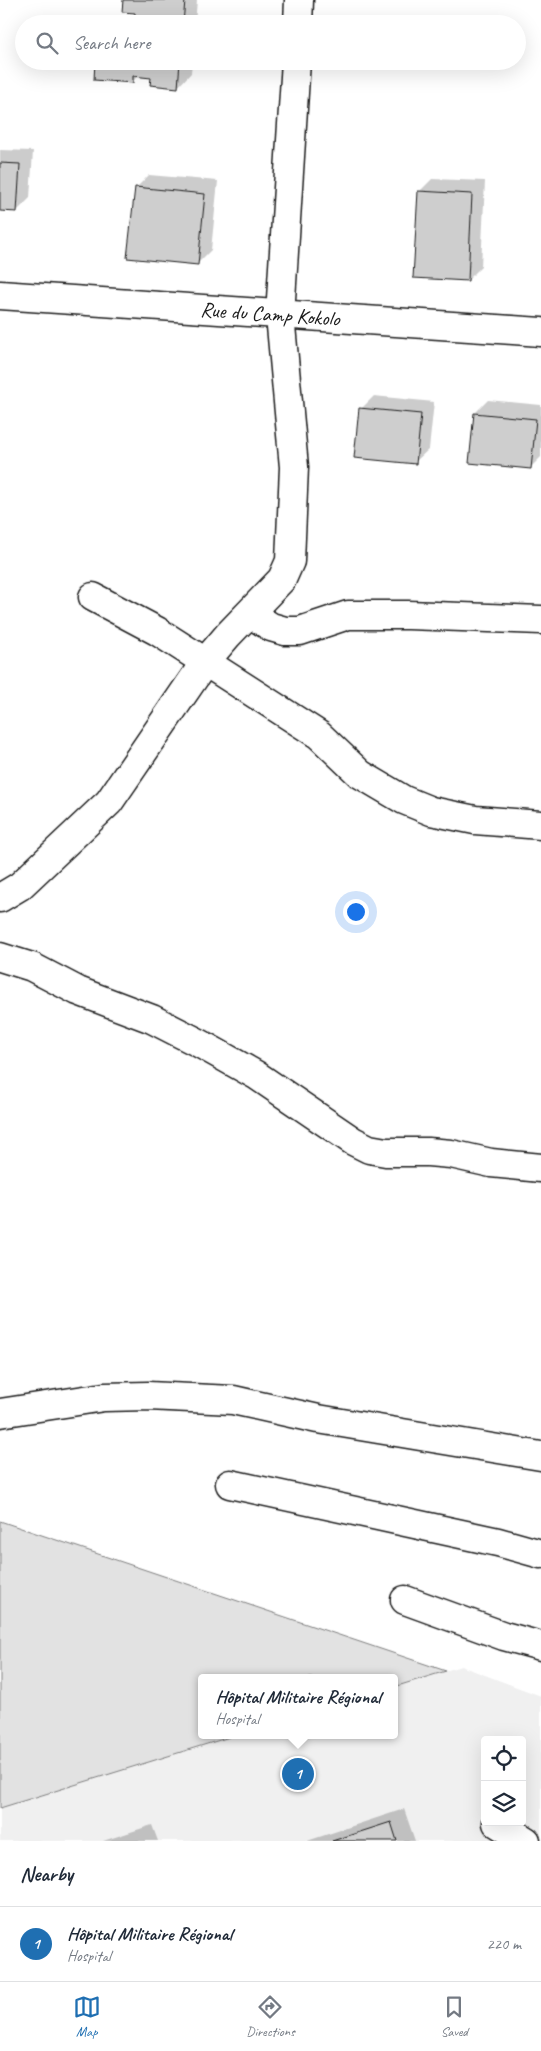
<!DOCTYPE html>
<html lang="en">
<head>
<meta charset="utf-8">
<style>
  :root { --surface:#fff; --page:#f2f2f3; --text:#1f2937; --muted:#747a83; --line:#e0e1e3; --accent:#1f6fb2 }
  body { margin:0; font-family:Caveat,sans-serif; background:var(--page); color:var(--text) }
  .controls { position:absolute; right:15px; bottom:15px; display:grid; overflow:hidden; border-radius:5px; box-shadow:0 5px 20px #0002 }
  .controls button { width:45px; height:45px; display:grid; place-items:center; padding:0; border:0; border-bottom:1px solid var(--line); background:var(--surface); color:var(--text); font:25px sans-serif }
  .you { position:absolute; left:355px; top:911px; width:18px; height:18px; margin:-12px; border:4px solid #fff; border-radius:50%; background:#1a73e8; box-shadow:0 0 0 8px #1a73e833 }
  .badge { display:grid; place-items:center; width:32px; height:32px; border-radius:50%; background:var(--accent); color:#fff; font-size:16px; font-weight:700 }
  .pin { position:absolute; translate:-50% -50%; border:2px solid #fff; box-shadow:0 1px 5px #0006 }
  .popup { position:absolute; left:198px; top:1674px; width:200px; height:65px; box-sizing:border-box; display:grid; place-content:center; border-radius:5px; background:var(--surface); filter:drop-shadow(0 1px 4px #0005); font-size:16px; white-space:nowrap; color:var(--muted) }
  .popup b { font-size:19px; color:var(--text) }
  .popup::after { content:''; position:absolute; left:50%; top:100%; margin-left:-10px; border:10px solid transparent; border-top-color:var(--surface) }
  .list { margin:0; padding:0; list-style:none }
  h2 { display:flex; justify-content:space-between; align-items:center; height:65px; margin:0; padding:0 20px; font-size:21px }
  h2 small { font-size:16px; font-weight:400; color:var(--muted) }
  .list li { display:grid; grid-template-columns:32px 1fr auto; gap:15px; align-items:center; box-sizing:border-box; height:75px; padding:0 20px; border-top:1px solid var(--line) }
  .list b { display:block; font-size:19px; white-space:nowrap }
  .list p { margin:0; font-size:16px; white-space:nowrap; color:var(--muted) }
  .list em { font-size:16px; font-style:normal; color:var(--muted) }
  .icon { flex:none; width:28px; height:28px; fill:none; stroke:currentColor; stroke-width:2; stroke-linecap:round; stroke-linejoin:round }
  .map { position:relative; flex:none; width:541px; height:1841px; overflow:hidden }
  .search { position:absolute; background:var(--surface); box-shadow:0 5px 20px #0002; left:15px; right:15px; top:15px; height:55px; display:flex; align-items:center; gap:12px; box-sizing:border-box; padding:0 18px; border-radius:28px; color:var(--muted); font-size:19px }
  .sheet { height:140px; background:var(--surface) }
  nav { display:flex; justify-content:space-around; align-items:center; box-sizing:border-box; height:70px; border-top:1px solid var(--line); background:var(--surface); font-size:14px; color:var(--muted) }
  nav a { display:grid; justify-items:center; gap:2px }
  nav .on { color:var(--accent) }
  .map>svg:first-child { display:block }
  .built { fill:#f0f0f0; fill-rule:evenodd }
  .green { fill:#e2e2e2; stroke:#7f7f7f }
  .shadow { fill:#0003 }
  .building { fill:#cecece; stroke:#1c1c1c }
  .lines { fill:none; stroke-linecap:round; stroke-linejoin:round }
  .minor-casing { stroke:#1c1c1c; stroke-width:31 }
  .minor { stroke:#fff; stroke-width:28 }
  .labels { text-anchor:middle; stroke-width:5; stroke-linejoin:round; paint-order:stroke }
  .street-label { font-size:21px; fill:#1c1c1c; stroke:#fff }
</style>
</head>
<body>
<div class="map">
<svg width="541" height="1841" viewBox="0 0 541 1841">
  <rect width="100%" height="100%" fill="#fff"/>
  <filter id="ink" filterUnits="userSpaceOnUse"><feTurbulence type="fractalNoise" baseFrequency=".02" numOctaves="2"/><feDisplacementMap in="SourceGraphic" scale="10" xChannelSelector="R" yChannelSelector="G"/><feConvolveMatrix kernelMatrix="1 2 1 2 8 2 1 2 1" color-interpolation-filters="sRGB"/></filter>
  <g filter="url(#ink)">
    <path class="built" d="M461,1666l80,30v145h-541v-33l236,-73h158v-48zM485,1740h37v82h-37z"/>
    <polygon class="green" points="0,1521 446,1671 394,1687 394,1678 202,1678 202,1735 236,1735 0,1808"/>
    <g class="shadow">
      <polygon points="124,0 197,0 195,24 135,24 136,12"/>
      <polygon points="96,61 192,61 191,73 178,87 152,76 139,75 132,82"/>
      <polygon points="0,150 33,151 30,198 17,211 0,210"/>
      <polygon points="149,175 218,181 211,250 198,263 136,188"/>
      <polygon points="432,179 485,181 481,267 468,280 419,192"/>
      <polygon points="374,396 434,402 429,449 415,462 361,409"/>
      <polygon points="488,400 541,405 541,457 531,467 475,413"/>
      <polygon points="404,1809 415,1841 307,1841"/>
      <polygon points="152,1825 158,1841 103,1841"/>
    </g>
    <g class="building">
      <polygon points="123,0 185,0 183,24 134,24 135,13 122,12"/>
      <polygon points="95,61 180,61 178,88 150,85 151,78 133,76 133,83 94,80"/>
      <polygon points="0,163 20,164 17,212 0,211"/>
      <polygon points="135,187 205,194 198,265 127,258"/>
      <polygon points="418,191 472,194 468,281 413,278"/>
      <polygon points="359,408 421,414 416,464 354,458"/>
      <polygon points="474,413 536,419 531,469 469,463"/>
      <polygon points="391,1822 397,1841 332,1841"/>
    </g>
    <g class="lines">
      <g class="minor-casing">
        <g id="minor">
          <polyline points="298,24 299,0"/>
          <polyline points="0,295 541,332"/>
          <polyline points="93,597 157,631 319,735 360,774 404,800 431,811 475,820 541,825"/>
          <polyline points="251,614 271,627 285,631 300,631 348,615 408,615 541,620"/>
          <polyline points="0,898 20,886 109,802 205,662 228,635 282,579 290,561 294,467 280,315 296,61"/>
          <polyline points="0,957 32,967 78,991 152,1019 199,1043 256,1075 353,1141 369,1149 386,1152 428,1152 451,1154 491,1163 541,1168"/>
          <polyline points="0,1413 104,1397 148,1396 233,1400 318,1419 541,1456"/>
          <polyline points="230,1484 498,1542 541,1554"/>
          <polyline points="405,1600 504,1636 541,1646"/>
          <polyline points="497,1823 526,1841"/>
        </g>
      </g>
      <use href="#minor" class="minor"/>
    </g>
  </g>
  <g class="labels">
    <g class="street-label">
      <text transform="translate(270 314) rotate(4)" y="7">Rue du Camp Kokolo</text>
    </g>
  </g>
</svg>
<div class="controls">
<button><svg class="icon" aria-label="locate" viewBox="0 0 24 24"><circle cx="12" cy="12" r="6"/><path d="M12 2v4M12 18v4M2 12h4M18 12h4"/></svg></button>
<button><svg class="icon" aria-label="layers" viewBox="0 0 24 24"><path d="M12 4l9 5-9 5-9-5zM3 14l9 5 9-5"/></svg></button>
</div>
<div class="you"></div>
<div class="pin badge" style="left:298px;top:1774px">1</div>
<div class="popup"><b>Hôpital Militaire Régional</b>Hospital</div>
<div class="search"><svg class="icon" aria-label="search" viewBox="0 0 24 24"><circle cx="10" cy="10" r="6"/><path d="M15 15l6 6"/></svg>Search here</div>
</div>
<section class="sheet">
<h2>Nearby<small></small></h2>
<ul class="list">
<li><span class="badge">1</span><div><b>Hôpital Militaire Régional</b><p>Hospital</p></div><em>220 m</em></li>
</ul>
</section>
<nav>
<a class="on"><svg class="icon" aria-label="map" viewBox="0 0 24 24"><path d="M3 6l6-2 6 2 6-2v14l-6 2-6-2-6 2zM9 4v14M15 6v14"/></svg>Map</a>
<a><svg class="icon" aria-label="directions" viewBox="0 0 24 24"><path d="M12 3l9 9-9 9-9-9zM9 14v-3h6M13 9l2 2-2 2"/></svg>Directions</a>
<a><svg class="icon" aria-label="saved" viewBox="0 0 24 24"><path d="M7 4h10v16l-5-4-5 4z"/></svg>Saved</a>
</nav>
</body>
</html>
